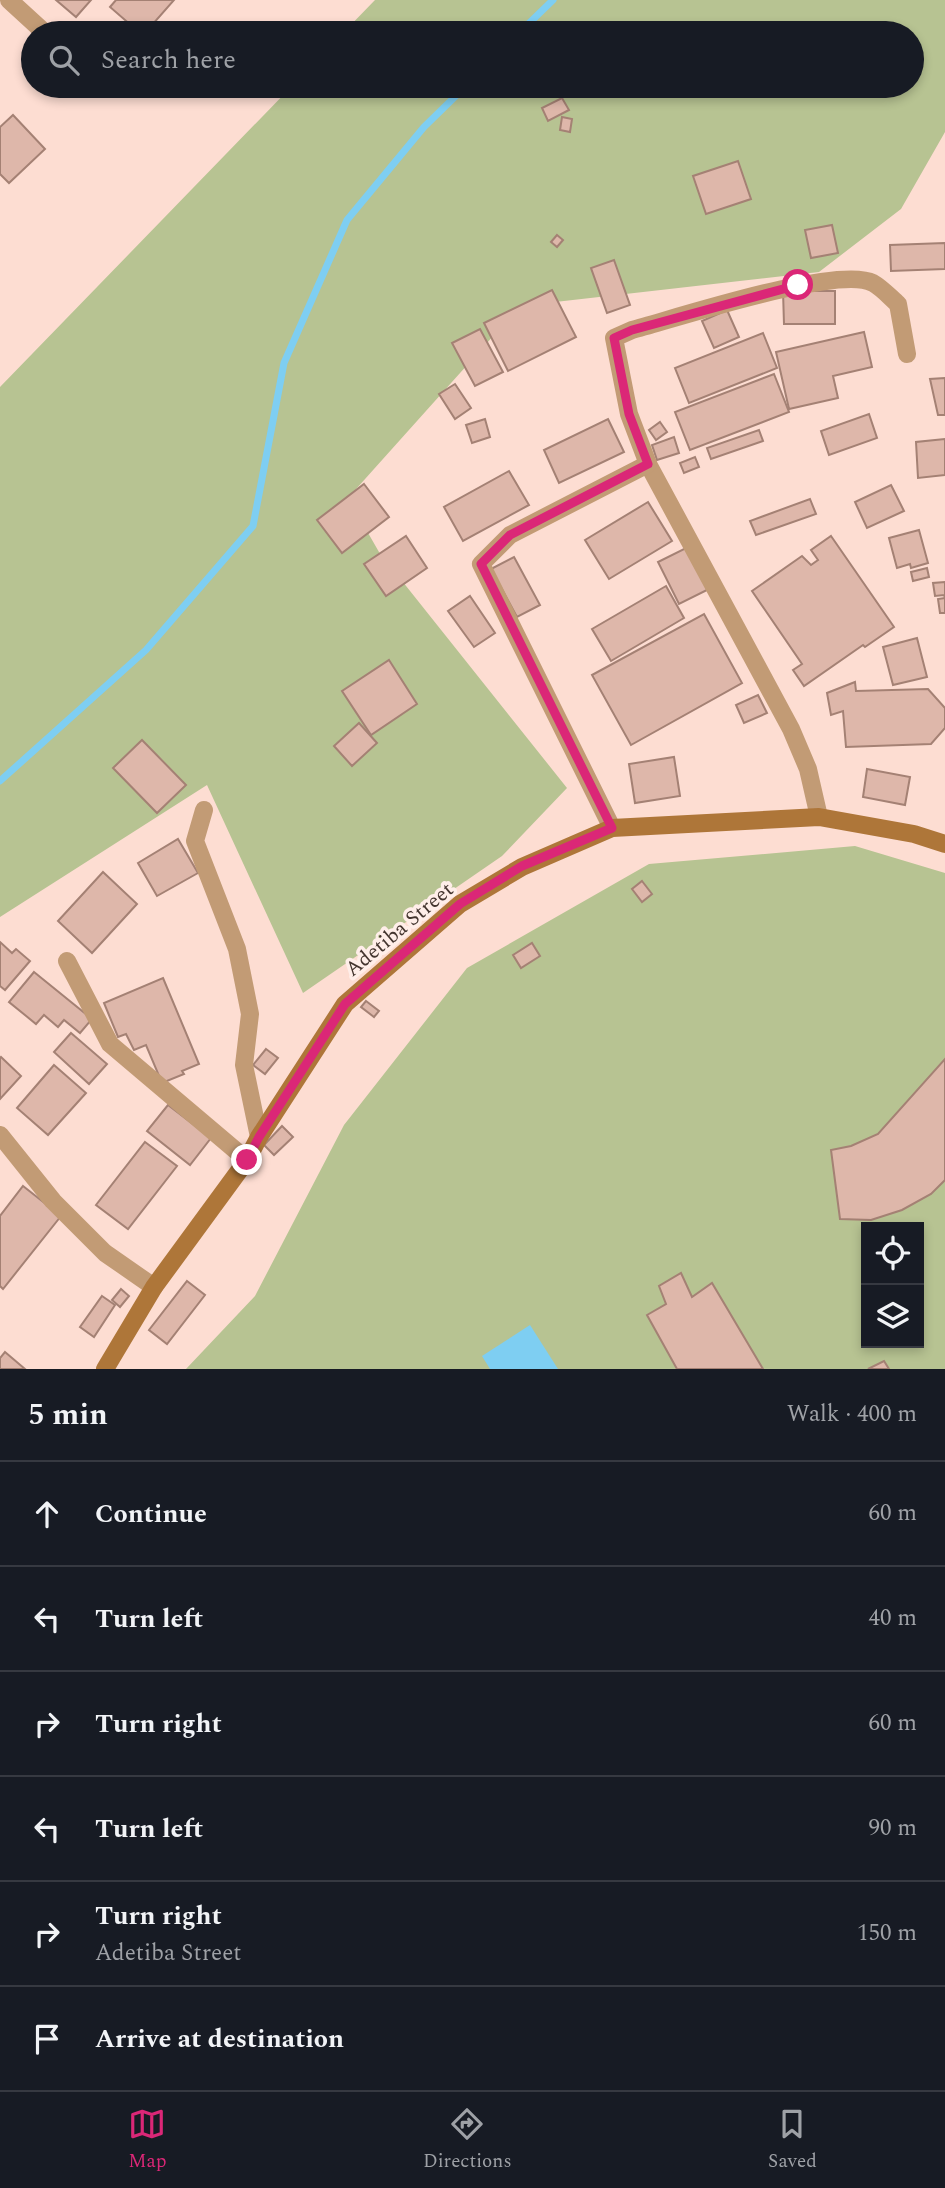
<!DOCTYPE html>
<html lang="en">
<head>
<meta charset="utf-8">
<style>
  :root { --surface:#171b24; --page:#20242c; --text:#f1f3f6; --muted:#9ea1a6; --line:#363941; --accent:#db2777 }
  body { margin:0; font-family:Spectral,serif; background:var(--page); color:var(--text) }
  .controls { position:absolute; right:21px; bottom:21px; display:grid; overflow:hidden; border-radius:0px; box-shadow:0 4px 10px #0003 }
  .controls button { width:63px; height:63px; display:grid; place-items:center; padding:0; border:0; border-bottom:2px solid var(--line); background:var(--surface); color:var(--text); font:35px sans-serif }
  .stop { position:absolute; width:21px; height:21px; margin:-16px; border:5px solid #db2777; border-radius:50%; background:#fff }
  .stop.end { background:#db2777; border-color:#fff; box-shadow:0 2px 7px #0008 }
  .list { margin:0; padding:0; list-style:none }
  h2 { display:flex; justify-content:space-between; align-items:center; height:91px; margin:0; padding:0 28px; font-size:30px }
  h2 small { font-size:23px; font-weight:400; color:var(--muted) }
  .list li { display:grid; grid-template-columns:46px 1fr auto; gap:21px; align-items:center; box-sizing:border-box; height:105px; padding:0 28px; border-top:2px solid var(--line) }
  .list b { display:block; font-size:26px; white-space:nowrap }
  .list p { margin:0; font-size:23px; white-space:nowrap; color:var(--muted) }
  .list em { font-size:23px; font-style:normal; color:var(--muted) }
  .icon { flex:none; width:38px; height:38px; fill:none; stroke:currentColor; stroke-width:2; stroke-linecap:round; stroke-linejoin:round }
  .map { position:relative; flex:none; width:945px; height:1369px; overflow:hidden }
  .search { position:absolute; background:var(--surface); box-shadow:0 4px 10px #0003; left:21px; right:21px; top:21px; height:77px; display:flex; align-items:center; gap:18px; box-sizing:border-box; padding:0 24px; border-radius:38px; color:var(--muted); font-size:26px }
  .sheet { height:721px; background:var(--surface) }
  nav { display:flex; justify-content:space-around; align-items:center; box-sizing:border-box; height:98px; border-top:2px solid var(--line); background:var(--surface); font-size:19px; color:var(--muted) }
  nav a { display:grid; justify-items:center; gap:4px }
  nav .on { color:var(--accent) }
  .map>svg:first-child { display:block }
  .green { fill:#b7c392; fill-rule:evenodd }
  .water { fill:#7ecef2 }
  .lines { fill:none; stroke-linecap:round; stroke-linejoin:round }
  .stream { stroke:#7ecef2; stroke-width:7 }
  .building { fill:#deb7aa; stroke:#a48174; stroke-width:2 }
  .street { stroke:#c29b75; stroke-width:18 }
  .secondary { stroke:#ae7639; stroke-width:18 }
  .route { stroke:#db2777; stroke-width:9 }
  .labels { text-anchor:middle; stroke-width:7; stroke-linejoin:round; paint-order:stroke }
  .street-label { font-size:21px; fill:#44352f; stroke:#ffeee9 }
</style>
</head>
<body>
<div class="map">
<svg width="945" height="1369" viewBox="0 0 945 1369">
  <rect width="100%" height="100%" fill="#fdddd2"/>
  <g class="green">
    <polygon points="375,0 945,0 945,132 901,209 819,272 520,306 348,498 379,552 567,788 502,856 303,993 207,785 0,917 0,387 292,86 912,86 912,33 343,33"/>
    <path d="M855,846l90,27v496h-759l69,-73 89,-171 123,-157 182,-104zM866,1227h53v116h-53z"/>
  </g>
  <polygon class="water" points="530,1325 558,1369 490,1369 482,1356"/>
  <g class="lines">
    <g class="stream">
      <polyline points="519,33 553,0"/>
      <polyline points="0,781 146,650 253,526 284,363 347,220 424,127 466,86"/>
    </g>
  </g>
  <g class="building">
    <polygon points="56,0 91,0 76,17"/>
    <polygon points="116,0 174,0 145,33 140,33 110,7"/>
    <polygon points="562,98 569,110 548,121 542,108"/>
    <polygon points="13,115 45,149 9,183 0,174 0,127"/>
    <polygon points="562,117 572,119 570,132 560,130"/>
    <polygon points="738,161 751,199 706,214 693,176"/>
    <polygon points="832,225 838,253 811,258 805,230"/>
    <polygon points="557,235 563,240 557,247 551,242"/>
    <polygon points="945,243 945,269 891,271 890,245"/>
    <polygon points="614,260 630,305 607,313 591,268"/>
    <polygon points="552,290 576,337 508,371 484,323"/>
    <polygon points="783,291 835,291 835,324 784,324"/>
    <polygon points="727,310 739,337 714,348 702,321"/>
    <polygon points="480,329 503,372 475,386 452,343"/>
    <polygon points="864,332 872,367 833,376 838,398 789,409 776,352"/>
    <polygon points="763,333 777,368 689,403 675,368"/>
    <polygon points="774,374 789,412 690,450 675,412"/>
    <polygon points="945,378 945,415 938,415 930,379"/>
    <polygon points="455,384 471,408 455,419 439,394"/>
    <polygon points="869,414 877,438 829,455 821,431"/>
    <polygon points="485,419 490,437 472,443 466,425"/>
    <polygon points="608,419 624,452 559,483 544,450"/>
    <polygon points="660,422 667,432 656,440 649,430"/>
    <polygon points="759,430 763,441 711,459 707,448"/>
    <polygon points="674,437 679,453 657,460 652,445"/>
    <polygon points="945,439 945,475 918,478 916,442"/>
    <polygon points="695,457 699,467 684,473 680,463"/>
    <polygon points="509,471 529,505 463,541 444,507"/>
    <polygon points="364,484 389,517 342,553 317,520"/>
    <polygon points="891,485 904,511 867,528 855,502"/>
    <polygon points="810,499 816,514 756,535 750,521"/>
    <polygon points="648,502 672,541 609,579 585,540"/>
    <polygon points="919,530 928,563 911,568 910,564 897,568 889,538"/>
    <polygon points="406,536 427,568 386,596 364,564"/>
    <polygon points="831,536 894,627 865,647 863,645 804,686 793,670 802,664 752,591 802,556 811,565 818,560 811,550"/>
    <polygon points="688,547 709,589 679,604 658,562"/>
    <polygon points="514,557 540,605 517,617 491,569"/>
    <polygon points="927,568 929,577 913,581 911,572"/>
    <polygon points="945,582 945,613 940,613 938,599 945,598 944,595 935,596 933,583"/>
    <polygon points="666,586 684,618 611,661 592,629"/>
    <polygon points="470,596 495,633 474,647 448,611"/>
    <polygon points="704,614 742,683 631,745 592,675"/>
    <polygon points="917,638 927,677 893,685 883,647"/>
    <polygon points="389,660 417,704 371,735 342,691"/>
    <polygon points="855,682 856,691 928,689 945,708 945,728 931,744 846,747 843,711 831,715 827,693"/>
    <polygon points="758,695 767,713 744,723 736,705"/>
    <polygon points="359,723 377,743 352,766 334,746"/>
    <polygon points="142,740 186,785 157,813 113,768"/>
    <polygon points="674,757 680,796 635,803 629,764"/>
    <polygon points="867,769 910,777 905,805 863,797"/>
    <polygon points="178,839 198,873 157,896 138,863"/>
    <polygon points="103,872 137,904 92,953 58,921"/>
    <polygon points="642,881 652,894 642,902 632,889"/>
    <polygon points="0,942 12,953 16,949 30,961 5,990 0,986"/>
    <polygon points="532,943 540,956 521,968 513,955"/>
    <polygon points="34,972 92,1019 80,1033 64,1020 58,1027 44,1015 36,1024 9,1002"/>
    <polygon points="163,978 199,1064 182,1071 184,1074 162,1083 146,1045 134,1050 126,1034 118,1037 104,1003"/>
    <polygon points="366,1001 379,1011 374,1017 361,1007"/>
    <polygon points="71,1033 107,1064 89,1084 54,1052"/>
    <polygon points="266,1049 278,1058 265,1074 253,1065"/>
    <polygon points="1,1057 21,1076 0,1099 0,1058"/>
    <polygon points="945,1059 945,1180 931,1194 902,1210 871,1220 840,1219 831,1150 851,1146 878,1134"/>
    <polygon points="54,1065 86,1093 48,1135 17,1108"/>
    <polygon points="168,1105 211,1138 190,1165 147,1131"/>
    <polygon points="282,1126 293,1137 274,1155 264,1145"/>
    <polygon points="145,1142 177,1166 128,1229 96,1205"/>
    <polygon points="23,1186 61,1216 3,1289 0,1286 0,1216"/>
    <polygon points="681,1273 692,1297 712,1283 763,1369 677,1369 647,1315 666,1304 659,1286"/>
    <polygon points="187,1281 205,1295 167,1344 149,1330"/>
    <polygon points="121,1289 129,1296 120,1307 112,1300"/>
    <polygon points="102,1296 115,1305 94,1337 80,1327"/>
    <polygon points="5,1352 25,1369 0,1369 0,1358"/>
    <polygon points="884,1361 889,1369 868,1369"/>
  </g>
  <g class="lines">
    <g class="street">
      <polyline points="9,0 45,33"/>
      <polyline points="204,810 195,841 237,949 250,1014 244,1065 259,1137"/>
      <path d="M819,817l-11,-48 -17,-40 -143,-265 -19,-50 -15,-76 18,-8c45,-12 206,-65 241,-47 9,5 18,15 25,21l9,50"/>
      <polyline points="612,828 481,564 510,535 648,464"/>
      <polyline points="67,961 110,1044 247,1160"/>
      <polyline points="0,1135 53,1201 105,1253 154,1287"/>
    </g>
    <polyline class="secondary" points="105,1369 154,1287 247,1160 259,1137 345,1004 460,904 522,867 612,828 819,817 914,834 945,844"/>
  </g>
  <g class="lines">
    <polyline class="route" points="247,1160 259,1137 345,1004 460,904 522,866 612,828 481,564 510,535 648,464 629,414 614,338 632,330 798,285"/>
  </g>
  <g class="labels">
    <g class="street-label">
      <text transform="translate(399 929) rotate(-40)" y="7">Adetiba Street</text>
    </g>
  </g>
</svg>
<div class="controls">
<button><svg class="icon" aria-label="locate" viewBox="0 0 24 24"><circle cx="12" cy="12" r="6"/><path d="M12 2v4M12 18v4M2 12h4M18 12h4"/></svg></button>
<button><svg class="icon" aria-label="layers" viewBox="0 0 24 24"><path d="M12 4l9 5-9 5-9-5zM3 14l9 5 9-5"/></svg></button>
</div>
<div class="stop" style="left:798px;top:285px"></div>
<div class="stop end" style="left:247px;top:1160px"></div>
<div class="search"><svg class="icon" aria-label="search" viewBox="0 0 24 24"><circle cx="10" cy="10" r="6"/><path d="M15 15l6 6"/></svg>Search here</div>
</div>
<section class="sheet">
<h2>5 min<small>Walk · 400 m</small></h2>
<ul class="list">
<li><svg class="icon" aria-label="ahead" viewBox="0 0 24 24"><path d="M12 20V5M6 11l6-6 6 6"/></svg><div><b>Continue</b></div><em>60 m</em></li>
<li><svg class="icon" aria-label="left" viewBox="0 0 24 24"><path d="M17 20v-9H6M10 6l-5 5 5 5"/></svg><div><b>Turn left</b></div><em>40 m</em></li>
<li><svg class="icon" aria-label="right" viewBox="0 0 24 24"><path d="M7 20v-9h11M14 6l5 5-5 5"/></svg><div><b>Turn right</b></div><em>60 m</em></li>
<li><svg class="icon" aria-label="left" viewBox="0 0 24 24"><path d="M17 20v-9H6M10 6l-5 5 5 5"/></svg><div><b>Turn left</b></div><em>90 m</em></li>
<li><svg class="icon" aria-label="right" viewBox="0 0 24 24"><path d="M7 20v-9h11M14 6l5 5-5 5"/></svg><div><b>Turn right</b><p>Adetiba Street</p></div><em>150 m</em></li>
<li><svg class="icon" aria-label="arrive" viewBox="0 0 24 24"><path d="M6 21V4h12l-3 4 3 4H6"/></svg><div><b>Arrive at destination</b></div></li>
</ul>
</section>
<nav>
<a class="on"><svg class="icon" aria-label="map" viewBox="0 0 24 24"><path d="M3 6l6-2 6 2 6-2v14l-6 2-6-2-6 2zM9 4v14M15 6v14"/></svg>Map</a>
<a><svg class="icon" aria-label="directions" viewBox="0 0 24 24"><path d="M12 3l9 9-9 9-9-9zM9 14v-3h6M13 9l2 2-2 2"/></svg>Directions</a>
<a><svg class="icon" aria-label="saved" viewBox="0 0 24 24"><path d="M7 4h10v16l-5-4-5 4z"/></svg>Saved</a>
</nav>
</body>
</html>
